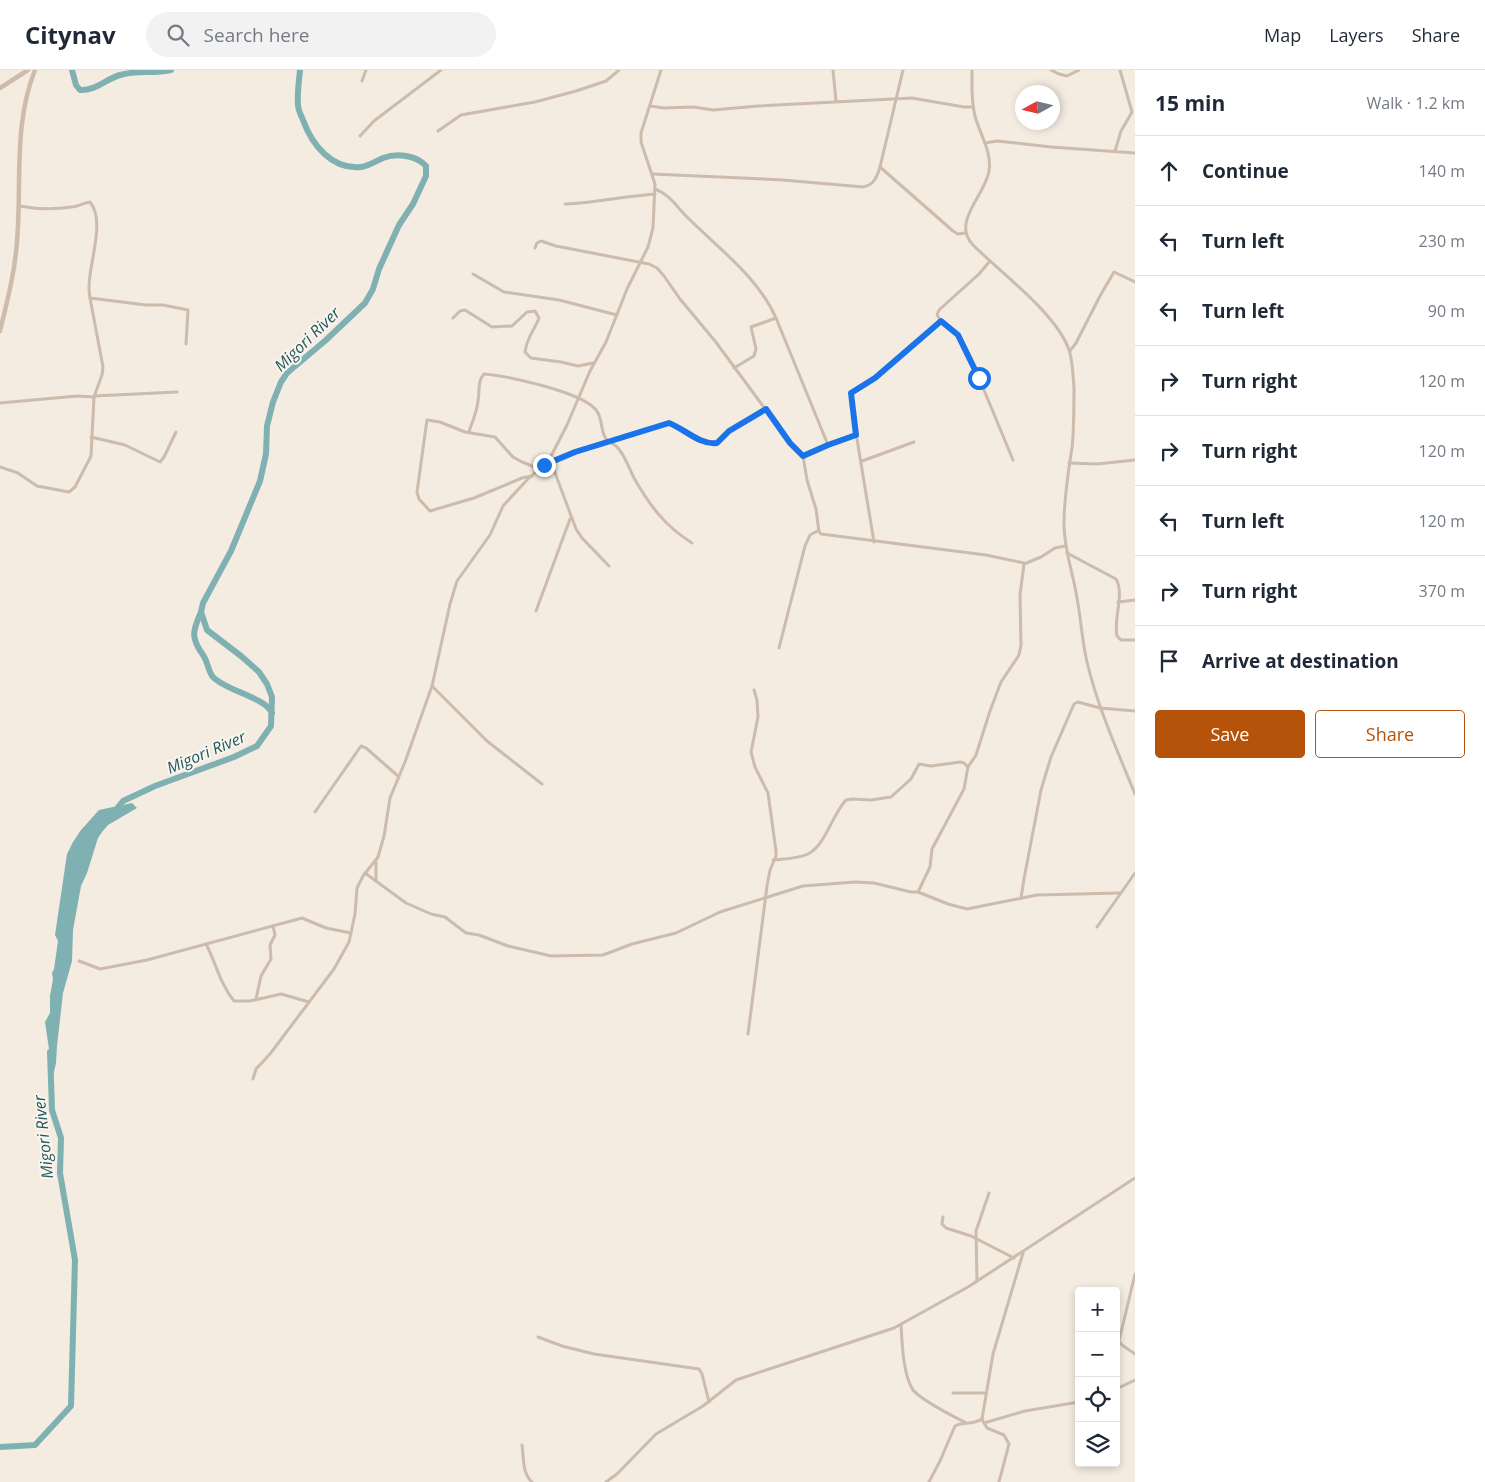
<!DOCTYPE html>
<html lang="en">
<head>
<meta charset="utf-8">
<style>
  :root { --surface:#fff; --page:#f2f2f3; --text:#1f2937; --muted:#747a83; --line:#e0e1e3; --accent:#b45309 }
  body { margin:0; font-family:"Open Sans",sans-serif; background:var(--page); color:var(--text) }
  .controls { position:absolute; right:15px; bottom:15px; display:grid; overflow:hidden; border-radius:5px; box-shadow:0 2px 8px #0003 }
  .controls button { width:45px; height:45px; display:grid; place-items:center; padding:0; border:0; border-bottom:1px solid var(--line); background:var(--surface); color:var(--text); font:25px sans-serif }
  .compass { position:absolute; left:1015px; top:15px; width:45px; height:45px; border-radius:50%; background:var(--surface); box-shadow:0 2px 8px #0003; rotate:262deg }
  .stop { position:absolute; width:15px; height:15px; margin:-11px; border:4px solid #1a73e8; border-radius:50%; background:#fff }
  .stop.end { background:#1a73e8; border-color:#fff; box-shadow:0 1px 5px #0008 }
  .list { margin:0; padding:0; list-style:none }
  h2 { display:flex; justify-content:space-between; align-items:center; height:65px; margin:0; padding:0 20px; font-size:21px }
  h2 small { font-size:16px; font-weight:400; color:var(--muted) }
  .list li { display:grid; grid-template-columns:32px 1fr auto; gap:15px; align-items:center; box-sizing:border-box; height:70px; padding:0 20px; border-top:1px solid var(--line) }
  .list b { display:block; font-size:19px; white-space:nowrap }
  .list em { font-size:16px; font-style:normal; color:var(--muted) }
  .actions { display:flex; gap:10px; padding:15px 20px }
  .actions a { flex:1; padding:11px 0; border:1px solid var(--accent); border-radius:5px; text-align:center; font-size:18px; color:var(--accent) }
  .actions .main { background:var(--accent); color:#fff }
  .icon { flex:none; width:28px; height:28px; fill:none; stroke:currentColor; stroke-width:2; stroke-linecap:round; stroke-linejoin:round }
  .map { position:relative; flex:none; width:1135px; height:1412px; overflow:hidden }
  header { display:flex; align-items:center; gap:30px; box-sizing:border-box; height:70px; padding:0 25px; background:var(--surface); border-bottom:1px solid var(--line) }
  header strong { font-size:24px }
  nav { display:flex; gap:28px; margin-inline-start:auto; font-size:18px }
  .search { width:350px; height:45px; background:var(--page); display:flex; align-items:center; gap:12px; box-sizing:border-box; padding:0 18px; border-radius:28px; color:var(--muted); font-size:19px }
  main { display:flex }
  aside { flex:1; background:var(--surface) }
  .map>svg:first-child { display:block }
  .water { fill:#7fb0b2 }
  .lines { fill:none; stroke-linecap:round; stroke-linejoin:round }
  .river { stroke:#7fb0b2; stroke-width:6 }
  .minor { stroke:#cdbbac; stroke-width:3 }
  .tertiary { stroke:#cdbbac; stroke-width:4.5 }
  .route { stroke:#1a73e8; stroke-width:6 }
  .labels { text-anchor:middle; stroke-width:4; stroke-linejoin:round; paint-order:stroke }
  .water-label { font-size:16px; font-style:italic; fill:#1f5a5e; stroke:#fbf5ee }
</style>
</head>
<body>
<header>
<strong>Citynav</strong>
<div class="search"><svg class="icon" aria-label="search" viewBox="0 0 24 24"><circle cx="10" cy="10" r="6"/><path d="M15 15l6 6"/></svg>Search here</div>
<nav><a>Map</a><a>Layers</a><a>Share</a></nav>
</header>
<main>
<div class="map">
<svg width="1135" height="1412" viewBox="0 0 1135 1412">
  <rect width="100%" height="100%" fill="#f4ebe1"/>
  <polygon class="water" points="132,733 137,738 108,755 102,762 98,768 87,803 81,816 73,860 72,891 63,923 57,976 56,993 53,1006 45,952 50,943 50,926 53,909 52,903 54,899 58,871 55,865 67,784 73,772 81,760 99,740"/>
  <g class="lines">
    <g class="river">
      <path d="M72,0l4,15 4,5c15,1 26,-11 40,-15 17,-5 34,-1 51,-5"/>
      <path d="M201,542c-9,20 -10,26 2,43 5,7 5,16 10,22 13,14 52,20 59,36"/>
      <path d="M115,741l8,-10 32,-15 79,-29 23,-11 14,-20 1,-29 -5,-13 -8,-12 -18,-16 -34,-26 -6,-18 2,-9 28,-52 29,-70 6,-27 1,-28 6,-24 8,-20 6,-9 39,-33 39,-37 8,-14 6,-20 20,-44 14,-21 13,-28v-10c-10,-11 -29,-13 -43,-8 -7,3 -14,8 -22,9 -29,3 -49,-22 -58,-47 -2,-5 -5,-10 -5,-15 -1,-12 1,-23 2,-35"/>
      <polyline points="0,1377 35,1375 71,1336 75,1190 60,1103 61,1068 52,1040 50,982"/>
    </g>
    <g class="minor">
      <polyline points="833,0 836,31"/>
      <path d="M972,0c0,15 -1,31 3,46 5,19 17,35 14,55 -4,25 -38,51 -16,74 27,27 84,69 96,105 4,12 4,26 5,38 0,20 0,41 -2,60 -4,25 -8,50 -8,76 0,25 9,49 13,74 4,21 5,43 10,64 11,46 30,88 48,132"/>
      <polyline points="1051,0 1059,4 1067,6 1079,0"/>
      <polyline points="362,11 366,0"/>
      <polyline points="650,36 664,38 694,37 713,40 758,36 912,28 964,37 973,37"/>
      <polyline points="438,61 461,45 535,32 576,21 606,11 619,0"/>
      <polyline points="360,66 374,51 441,0"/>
      <polyline points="985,73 997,71 1051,77 1135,83"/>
      <polyline points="1115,81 1121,61 1132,42 1120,0"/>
      <polyline points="880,97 953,161 958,164 965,163"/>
      <path d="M653,104l130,6 80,7c11,-2 14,-10 17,-20l23,-97"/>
      <path d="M655,119c14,5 22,18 32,28 31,31 71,60 89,101l52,127"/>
      <path d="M565,134c30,-1 60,-8 90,-10"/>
      <path d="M19,136c17,3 34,4 52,1 6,0 12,-4 19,-5 18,22 -6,70 0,96l56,7h17l25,5 -2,34"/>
      <polyline points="535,178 537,173 541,171 556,176 649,194 657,198 664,206 680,229 715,271 794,378 803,386 807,410 816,439 819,462 821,464 986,485 1024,493"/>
      <polyline points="473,204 504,222 559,230 617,245"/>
      <path d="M453,248l7,-7 5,-1 27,17 20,-1 15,-14 8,-1 4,7c-5,13 -12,19 -14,34l6,6 30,4 17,4 15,-3"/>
      <polyline points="941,251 955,261 960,268 979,308 1013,390"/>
      <polyline points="1070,281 1076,273 1100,226 1114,202 1135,212"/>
      <polyline points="734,298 754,286 756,279 751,257 776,248"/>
      <polyline points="94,326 177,322"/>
      <polyline points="0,333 77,326 94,327"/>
      <path d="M469,362c3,-10 8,-20 9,-31 2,-9 -1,-20 6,-27 24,2 98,18 112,36 7,8 4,20 10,29 3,4 9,5 12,9 7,8 11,20 16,30 16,28 31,48 58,65"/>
      <polyline points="91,367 125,375 160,392 164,387 176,362"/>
      <polyline points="803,386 828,375 857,365"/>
      <polyline points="862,391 914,372"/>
      <polyline points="551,392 576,459 582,468 609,496"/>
      <polyline points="1069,393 1097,394 1135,390"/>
      <polyline points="547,394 572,383 669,353 704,372 717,373 729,361 766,339"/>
      <polyline points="0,397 18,403 37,416 69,422 75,417 91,386 94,327 102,305 103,297 90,228"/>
      <polyline points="532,406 522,408 474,428 430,441 419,429 417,422 427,350 440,352 465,362 495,367 513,387 522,392 540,399"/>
      <polyline points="874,472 854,351 851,323 875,308 941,251 937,245 939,240 979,204 990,191"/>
      <path d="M1067,483l49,26c9,15 -3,40 1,57l4,4h14"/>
      <polyline points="1118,532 1135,530"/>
      <polyline points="536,541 570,449"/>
      <polyline points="779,578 805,476 810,465 819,460"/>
      <polyline points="432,616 487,671 542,714"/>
      <polyline points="315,742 361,676 366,678 398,706"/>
      <path d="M773,790c11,-1 24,-1 35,-6 17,-8 24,-39 38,-54l6,-1 19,1 20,-3 20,-18 8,-15 12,2 29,-4 4,1 4,4"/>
      <polyline points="376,792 376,811"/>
      <polyline points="365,803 406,833 431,844 445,847 466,863 479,865 508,876 551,886 603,885 632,874 676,863 720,842 803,816 855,812 874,813 911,822 918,822 948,834 967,839 1037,825 1120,823"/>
      <polyline points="918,822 930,797 932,779 964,719 968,697 976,685 990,641 1001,612 1019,585 1021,575 1020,525 1024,494 1041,487 1055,478 1065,476"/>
      <polyline points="1021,828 1024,809 1041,720 1051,687 1074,634 1078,632 1100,638 1135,641"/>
      <polyline points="1097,857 1135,803"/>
      <path d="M206,874c10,19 14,40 28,57h16l31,-7 28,8"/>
      <polyline points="79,891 100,899 147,890 302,848 326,858 351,863"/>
      <polyline points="256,929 261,906 271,889 270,875 275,865 273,856"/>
      <polyline points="748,964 767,816 770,800 776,786 776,781 768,723 755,697 751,682 758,647 757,630 754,620"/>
      <polyline points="253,1009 256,999 270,984 334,899 349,872 355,844 357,818 363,806 378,787 384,766 390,728 405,692 432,616 450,534 457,511 490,465 503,436 527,410 549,390 567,355 590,301 606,272 627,219 648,177 653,158 655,114 641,72 641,63 661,0"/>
      <polyline points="943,1147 942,1154 946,1158 971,1166 1014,1188"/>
      <polyline points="1135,1204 1119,1271 1122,1275 1135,1284"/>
      <polyline points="977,1211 976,1161 989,1123"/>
      <path d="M901,1255c1,17 2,50 12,65 9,11 40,26 53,33"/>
      <polyline points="538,1267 562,1276 594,1284 699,1299 702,1304 709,1332"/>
      <polyline points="1116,1319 1135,1310"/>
      <polyline points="953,1323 986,1323"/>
      <polyline points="984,1353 1025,1341 1079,1332"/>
      <path d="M522,1375c2,13 0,28 10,37"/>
      <polyline points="606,1412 617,1404 656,1364 703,1336 736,1310 894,1258 968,1217 1135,1108"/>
      <path d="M929,1412l11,-21 15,-35c9,-5 19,-1 27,-7"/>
      <polyline points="999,1412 1009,1374 1004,1365 987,1358 982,1349 993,1284 1023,1183"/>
    </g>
    <g class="tertiary">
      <polyline points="0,18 28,0"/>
      <path d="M0,261c7,-29 15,-59 17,-90 5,-57 -4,-116 18,-171"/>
    </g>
  </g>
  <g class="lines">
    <path class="route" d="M544,395l31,-13 94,-29c16,6 30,22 48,20l12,-12 37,-22 24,34 13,13 25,-11 28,-10 -5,-42 24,-15 66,-57 17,14 21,43"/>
  </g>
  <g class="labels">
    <g class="water-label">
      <text transform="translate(307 269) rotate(-44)" y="6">Migori River</text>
      <text transform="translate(206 682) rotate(-23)" y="6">Migori River</text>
      <text transform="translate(43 1067) rotate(-96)" y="6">Migori River</text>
    </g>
  </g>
</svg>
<div class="controls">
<button>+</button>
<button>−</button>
<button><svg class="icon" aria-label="locate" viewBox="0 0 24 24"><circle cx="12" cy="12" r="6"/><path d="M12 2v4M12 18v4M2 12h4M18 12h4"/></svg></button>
<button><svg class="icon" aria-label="layers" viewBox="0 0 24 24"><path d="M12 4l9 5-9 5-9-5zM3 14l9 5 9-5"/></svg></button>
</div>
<svg class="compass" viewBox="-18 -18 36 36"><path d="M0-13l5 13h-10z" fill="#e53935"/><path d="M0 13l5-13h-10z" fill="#747a83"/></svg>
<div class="stop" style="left:979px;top:308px"></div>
<div class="stop end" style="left:544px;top:395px"></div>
</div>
<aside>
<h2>15 min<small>Walk · 1.2 km</small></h2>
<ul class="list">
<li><svg class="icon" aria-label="ahead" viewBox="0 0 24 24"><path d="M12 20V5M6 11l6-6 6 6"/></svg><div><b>Continue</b></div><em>140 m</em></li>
<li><svg class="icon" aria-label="left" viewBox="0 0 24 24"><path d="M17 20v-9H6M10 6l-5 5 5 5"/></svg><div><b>Turn left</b></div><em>230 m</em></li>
<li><svg class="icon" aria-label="left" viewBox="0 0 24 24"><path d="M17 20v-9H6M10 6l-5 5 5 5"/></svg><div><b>Turn left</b></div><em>90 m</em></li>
<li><svg class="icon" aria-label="right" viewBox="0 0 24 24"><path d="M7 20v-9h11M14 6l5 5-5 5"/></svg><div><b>Turn right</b></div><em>120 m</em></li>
<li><svg class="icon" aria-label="right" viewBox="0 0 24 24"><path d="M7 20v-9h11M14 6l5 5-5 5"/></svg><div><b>Turn right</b></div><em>120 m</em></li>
<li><svg class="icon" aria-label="left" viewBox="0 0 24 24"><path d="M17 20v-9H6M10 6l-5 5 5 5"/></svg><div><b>Turn left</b></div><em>120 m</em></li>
<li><svg class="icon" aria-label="right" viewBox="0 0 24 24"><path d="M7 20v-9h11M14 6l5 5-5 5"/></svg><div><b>Turn right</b></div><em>370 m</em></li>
<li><svg class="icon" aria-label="arrive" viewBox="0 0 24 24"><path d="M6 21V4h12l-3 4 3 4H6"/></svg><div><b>Arrive at destination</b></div></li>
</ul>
<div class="actions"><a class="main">Save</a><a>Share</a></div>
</aside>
</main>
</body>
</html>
